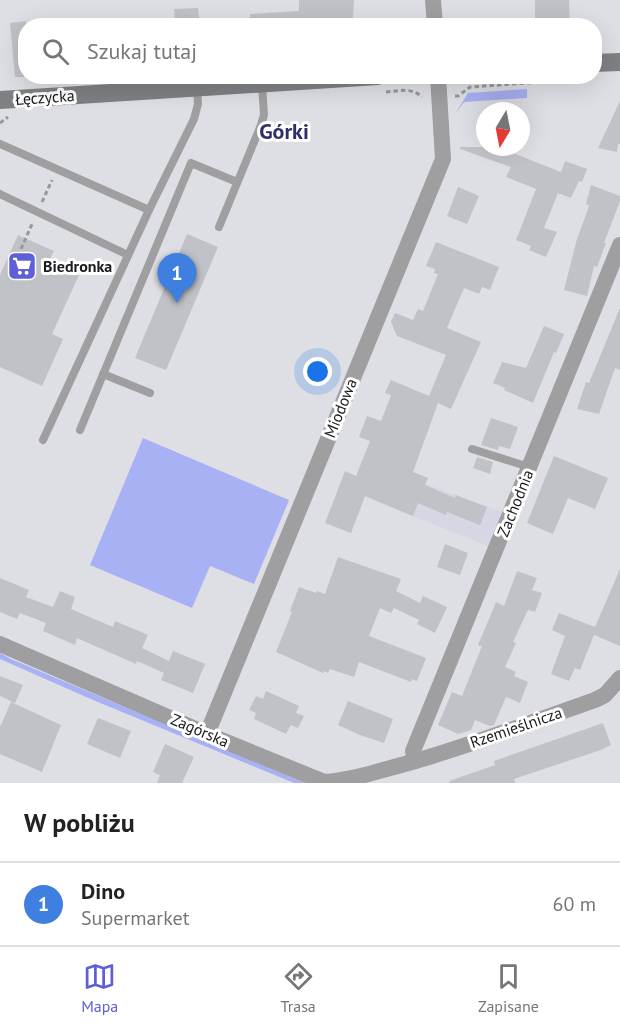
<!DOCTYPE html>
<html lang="pl">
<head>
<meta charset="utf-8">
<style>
  :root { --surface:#fff; --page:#f6f6f6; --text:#222; --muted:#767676; --line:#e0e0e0; --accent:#5f5fd8 }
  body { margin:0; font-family:"PT Sans",sans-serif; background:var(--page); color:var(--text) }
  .compass { position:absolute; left:476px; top:102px; width:54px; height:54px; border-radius:50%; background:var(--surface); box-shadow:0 6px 24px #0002; rotate:190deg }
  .you { position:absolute; left:318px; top:372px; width:21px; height:21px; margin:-15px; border:4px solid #fff; border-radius:50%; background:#1a73e8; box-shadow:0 0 0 9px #1a73e833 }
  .badge { display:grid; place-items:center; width:39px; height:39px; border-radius:50%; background:var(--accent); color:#fff; font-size:20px; font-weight:700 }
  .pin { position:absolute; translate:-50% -50px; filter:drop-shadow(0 2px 3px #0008) }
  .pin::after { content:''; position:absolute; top:32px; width:21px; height:18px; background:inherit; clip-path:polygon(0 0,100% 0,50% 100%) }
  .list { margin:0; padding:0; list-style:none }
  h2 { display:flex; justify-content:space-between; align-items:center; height:78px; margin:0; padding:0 24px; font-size:26px }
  h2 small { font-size:20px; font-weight:400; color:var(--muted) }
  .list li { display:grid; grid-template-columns:39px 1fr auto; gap:18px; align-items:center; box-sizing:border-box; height:84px; padding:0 24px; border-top:2px solid var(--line) }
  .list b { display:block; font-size:22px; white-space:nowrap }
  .list p { margin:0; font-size:20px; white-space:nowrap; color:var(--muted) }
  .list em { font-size:20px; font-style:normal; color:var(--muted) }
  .icon { flex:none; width:33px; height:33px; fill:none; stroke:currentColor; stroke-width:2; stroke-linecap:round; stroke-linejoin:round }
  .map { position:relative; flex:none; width:620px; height:783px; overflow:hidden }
  .search { position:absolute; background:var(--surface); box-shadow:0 6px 24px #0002; left:18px; right:18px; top:18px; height:66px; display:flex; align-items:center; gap:15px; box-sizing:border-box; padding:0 21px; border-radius:24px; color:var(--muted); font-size:22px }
  .sheet { height:162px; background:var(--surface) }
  nav { display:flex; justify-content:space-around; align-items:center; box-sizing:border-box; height:84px; border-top:2px solid var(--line); background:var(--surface); font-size:16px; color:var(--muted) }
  nav a { display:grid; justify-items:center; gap:3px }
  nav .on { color:var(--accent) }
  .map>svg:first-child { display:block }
  .built { fill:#d5d7e4 }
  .green { fill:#a9b1f5 }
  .building { fill:#c1c2c7 }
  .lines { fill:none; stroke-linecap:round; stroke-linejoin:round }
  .path { stroke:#97989c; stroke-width:3; stroke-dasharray:4.5 3; stroke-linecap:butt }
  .lane { stroke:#9f9fa1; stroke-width:8 }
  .street { stroke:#9f9fa1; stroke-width:16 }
  .secondary { stroke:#7f8083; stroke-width:18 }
  .labels { text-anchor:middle; stroke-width:6; stroke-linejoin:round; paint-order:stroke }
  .street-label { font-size:16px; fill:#1a1b1d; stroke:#fff }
  .poi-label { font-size:16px; font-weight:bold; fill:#1a1b1d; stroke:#fff; text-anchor:start }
  .district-label { font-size:22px; font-weight:bold; fill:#2e2f6a; stroke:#fff }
</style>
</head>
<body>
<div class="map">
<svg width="620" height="783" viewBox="0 0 620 783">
  <rect width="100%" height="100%" fill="#dedfe4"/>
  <polygon class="built" points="376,459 427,477 425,484 502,512 488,546 360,495"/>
  <g class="green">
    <polygon points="527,89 527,98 464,102 455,114 468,93"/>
    <polygon points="143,438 289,500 254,584 210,566 192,608 90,565"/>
    <polygon points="0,653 11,659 305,783 294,783 93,700 0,659"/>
  </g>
  <g class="building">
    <polygon points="299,0 354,0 353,19 317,19 317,26 250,26 250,14 299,11"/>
    <polygon points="535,0 569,0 570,25 535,26"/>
    <polygon points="198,8 200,26 175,26 174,9"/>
    <polygon points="26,21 26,77 15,77 10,23"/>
    <polygon points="620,101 620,144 618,144 617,152 598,148"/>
    <polygon points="460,147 498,147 561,172 565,161 587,169 582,182 579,181 571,198 558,193 544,228 557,232 546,257 529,250 531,246 516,240 536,189 506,177 511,167 460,149"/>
    <polygon points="591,185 620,196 620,201 604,243 606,243 597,267 594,266 587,296 564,290 577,239 588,209 589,205 586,204"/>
    <polygon points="458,187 479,196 467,224 447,216"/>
    <polygon points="187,234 218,247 166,370 135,358"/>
    <polygon points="18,235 54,251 49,261 79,275 52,334 63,339 42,386 0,367 0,275"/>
    <polygon points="436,242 499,267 490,290 482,287 479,294 464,288 447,328 481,342 451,409 438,403 413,472 428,478 425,485 455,498 456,495 487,507 480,525 447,512 446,515 418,503 413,516 365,496 351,533 325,523 345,471 356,476 370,441 359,437 367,416 381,421 391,395 385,393 391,380 429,396 446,355 397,336 391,322 395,313 413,320 418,309 423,311 438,274 434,273 435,269 426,266"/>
    <polygon points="620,308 620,370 615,368 599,414 577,409 586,382 589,383"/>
    <polygon points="544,326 564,334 556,353 554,352 533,403 504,390 505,388 493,383 502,362 526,368"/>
    <polygon points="491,418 518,427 510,449 499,446 498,450 481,445"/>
    <polygon points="554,456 608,478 595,509 568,498 553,534 527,523"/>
    <polygon points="477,457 493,462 490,474 473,468"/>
    <polygon points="445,544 468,553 460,575 437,567"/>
    <polygon points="338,557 401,579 396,591 420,603 423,596 447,607 435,633 417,624 419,620 394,608 391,613 380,608 369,636 426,658 417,681 412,679 411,682 359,662 354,677 330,669 328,673 324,671 323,673 276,652 292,612 290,611 299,587 316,593 317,591 325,594"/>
    <polygon points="620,569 620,646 594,635 580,670 575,668 569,681 551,674 565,636 552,630 559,613 595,627"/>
    <polygon points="517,571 537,578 532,590 542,593 535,612 528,610 513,642 516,643 505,667 516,672 514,676 528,682 520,703 506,697 494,725 490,726 475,720 471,730 458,734 438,725 452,692 462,696 482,646 478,645 496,602 504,606"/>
    <polygon points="0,578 29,590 26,597 53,607 60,591 75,597 71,609 113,627 115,621 148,635 142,648 169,661 173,651 205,664 193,693 161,680 164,673 137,661 136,664 77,638 75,645 43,631 46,623 20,613 17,619 0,612"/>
    <polygon points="0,676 23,685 15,703 0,696"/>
    <polygon points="266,691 299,706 296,713 304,716 298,728 291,725 286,734 254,719 256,713 249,710 256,696 263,699"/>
    <polygon points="348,701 393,719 384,743 360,735 338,725"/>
    <polygon points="11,702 61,725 42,772 0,754 0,727"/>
    <polygon points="98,718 131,731 120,758 87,744"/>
    <polygon points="603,723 611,745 601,750 514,779 515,783 450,783 449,781 495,765 494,761"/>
    <polygon points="165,744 194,757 182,783 157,783 160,775 153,772"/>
  </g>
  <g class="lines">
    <g class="path">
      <path d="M386,92c12,-1 26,-5 36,5"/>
      <polyline points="455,96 458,96 470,87 586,79"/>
      <polyline points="0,123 8,117"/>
      <polyline points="42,202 52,180"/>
      <polyline points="21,249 32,224"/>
    </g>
    <g class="lane">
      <polyline points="0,144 149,210 194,119 198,104 197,88"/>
      <polyline points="0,194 128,255"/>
      <polyline points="219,227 261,125 264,115 262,84"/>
      <polyline points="103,374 150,393"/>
      <polyline points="80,430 191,163 237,182"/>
      <polyline points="43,440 149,210"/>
      <polyline points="472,449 529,467"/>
    </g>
    <g class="street">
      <polyline points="433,0 435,26"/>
      <path d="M0,644l207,90 117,48c28,-2 55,-11 81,-18 65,-18 127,-42 190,-64l10,-5 15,-17"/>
      <polyline points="207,734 443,159 438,76"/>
      <polyline points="415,761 413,751 620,245"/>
    </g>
    <g class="secondary">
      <polyline points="594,63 620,62"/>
      <polyline points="0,100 378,76"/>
    </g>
  </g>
  <defs>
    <g id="supermarket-square" transform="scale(1.5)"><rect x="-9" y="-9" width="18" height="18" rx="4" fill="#5f5fd8" stroke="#fff"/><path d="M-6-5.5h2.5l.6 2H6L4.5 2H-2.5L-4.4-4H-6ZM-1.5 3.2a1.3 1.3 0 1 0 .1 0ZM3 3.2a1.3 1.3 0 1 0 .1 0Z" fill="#fff"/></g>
  </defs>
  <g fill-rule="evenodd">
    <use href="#supermarket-square" x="22" y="266"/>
  </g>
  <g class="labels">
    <g class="street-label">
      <text transform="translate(45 97) rotate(-4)" y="6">Łęczycka</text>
      <text transform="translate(340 408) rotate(-68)" y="6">Miodowa</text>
      <text transform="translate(515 503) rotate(-68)" y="6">Zachodnia</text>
      <text transform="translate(516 727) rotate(-19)" y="6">Rzemieślnicza</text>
      <text transform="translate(200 730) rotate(23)" y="6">Zagórska</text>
    </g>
    <g class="poi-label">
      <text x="43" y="272">Biedronka</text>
    </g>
    <g class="district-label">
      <text x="284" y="139">Górki</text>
    </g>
  </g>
</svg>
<svg class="compass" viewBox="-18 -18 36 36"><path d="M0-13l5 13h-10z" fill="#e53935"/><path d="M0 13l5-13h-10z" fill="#767676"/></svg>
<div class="you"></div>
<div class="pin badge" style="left:177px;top:303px;background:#3f7fe0">1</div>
<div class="search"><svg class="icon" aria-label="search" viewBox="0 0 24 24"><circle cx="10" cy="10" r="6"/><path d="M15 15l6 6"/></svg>Szukaj tutaj</div>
</div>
<section class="sheet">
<h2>W pobliżu<small></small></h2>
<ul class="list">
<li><span class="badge" style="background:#3f7fe0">1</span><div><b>Dino</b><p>Supermarket</p></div><em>60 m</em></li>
</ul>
</section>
<nav>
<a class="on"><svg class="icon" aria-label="map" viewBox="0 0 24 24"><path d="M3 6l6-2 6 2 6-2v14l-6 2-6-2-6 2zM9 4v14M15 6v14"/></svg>Mapa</a>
<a><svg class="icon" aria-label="directions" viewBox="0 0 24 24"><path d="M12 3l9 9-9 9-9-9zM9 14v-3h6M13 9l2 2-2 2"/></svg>Trasa</a>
<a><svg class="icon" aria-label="saved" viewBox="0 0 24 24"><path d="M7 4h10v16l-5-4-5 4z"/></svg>Zapisane</a>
</nav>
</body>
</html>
